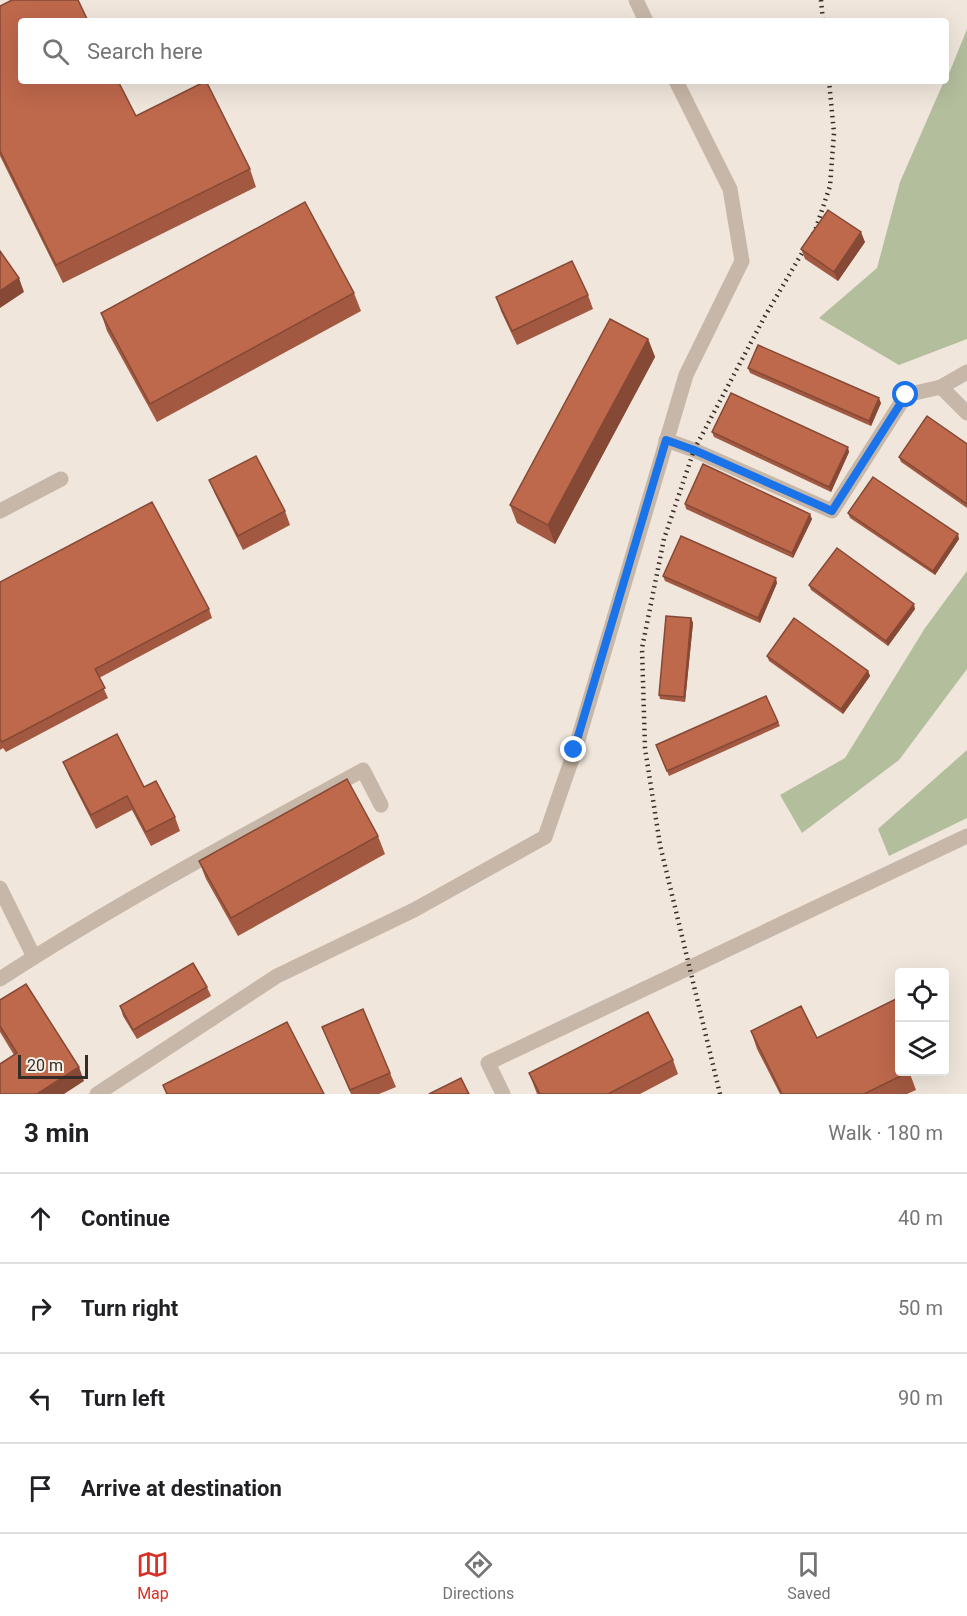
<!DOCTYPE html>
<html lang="en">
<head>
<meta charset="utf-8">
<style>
  :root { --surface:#fff; --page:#f6f6f6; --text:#202124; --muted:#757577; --line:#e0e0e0; --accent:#d93025 }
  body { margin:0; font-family:Roboto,sans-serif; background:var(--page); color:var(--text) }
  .controls { position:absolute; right:18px; bottom:18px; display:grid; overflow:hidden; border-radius:6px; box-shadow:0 6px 24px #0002 }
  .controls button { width:54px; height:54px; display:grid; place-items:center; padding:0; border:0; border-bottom:2px solid var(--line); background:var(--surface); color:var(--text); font:30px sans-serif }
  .scale { position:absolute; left:18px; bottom:15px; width:70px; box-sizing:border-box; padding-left:6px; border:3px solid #352c28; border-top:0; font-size:16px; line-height:21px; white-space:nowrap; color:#352c28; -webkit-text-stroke:4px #f8f1e8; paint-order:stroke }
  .stop { position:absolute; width:18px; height:18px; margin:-14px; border:4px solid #1a73e8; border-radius:50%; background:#fff }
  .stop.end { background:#1a73e8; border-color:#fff; box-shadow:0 2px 6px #0008 }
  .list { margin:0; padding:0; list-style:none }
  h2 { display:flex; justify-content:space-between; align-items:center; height:78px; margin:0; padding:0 24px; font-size:26px }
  h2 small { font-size:20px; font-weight:400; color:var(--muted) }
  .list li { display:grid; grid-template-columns:39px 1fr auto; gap:18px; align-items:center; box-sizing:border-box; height:90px; padding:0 24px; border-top:2px solid var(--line) }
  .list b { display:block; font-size:22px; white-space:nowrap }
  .list em { font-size:20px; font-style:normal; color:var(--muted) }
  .icon { flex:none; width:33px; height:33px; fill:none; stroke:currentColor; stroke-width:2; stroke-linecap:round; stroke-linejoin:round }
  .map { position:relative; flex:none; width:967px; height:1094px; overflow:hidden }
  .search { position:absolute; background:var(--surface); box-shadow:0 6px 24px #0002; left:18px; right:18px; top:18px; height:66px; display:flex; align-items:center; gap:15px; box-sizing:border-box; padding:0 21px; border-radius:6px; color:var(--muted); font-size:22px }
  .sheet { height:438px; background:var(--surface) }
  nav { display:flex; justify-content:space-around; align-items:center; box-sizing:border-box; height:84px; border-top:2px solid var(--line); background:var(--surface); font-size:16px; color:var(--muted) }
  nav a { display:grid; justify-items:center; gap:3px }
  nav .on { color:var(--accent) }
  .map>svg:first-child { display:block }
  .green { fill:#b3be9d }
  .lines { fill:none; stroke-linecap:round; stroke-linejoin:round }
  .minor { stroke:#c7b7a8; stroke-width:15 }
  .rail { stroke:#352c28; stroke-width:4.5; stroke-dasharray:1.5 4.5; stroke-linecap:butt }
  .wall { fill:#a35941 }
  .shaded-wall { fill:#854935 }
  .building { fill:#be684c; stroke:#854935; stroke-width:1.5 }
  .route { stroke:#1a73e8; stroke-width:8 }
</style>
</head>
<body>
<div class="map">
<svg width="967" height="1094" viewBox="0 0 967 1094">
  <rect width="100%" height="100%" fill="#f0e6dc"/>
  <g class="green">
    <polygon points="967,29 967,339 899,365 819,318 877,268 900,182 944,81 946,81"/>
    <polygon points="967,571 967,669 899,760 802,833 780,795 845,758 925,628"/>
    <polygon points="967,750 967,818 889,856 878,829"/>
  </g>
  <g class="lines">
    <g class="minor">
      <polyline points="636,0 646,21"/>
      <polyline points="941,387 967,413"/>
      <polyline points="666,440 694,450 832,511 906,395 941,387 967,372"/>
      <polyline points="0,511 61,479"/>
      <polyline points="0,888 34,957"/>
      <path d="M0,979c117,-76 241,-142 363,-209l18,35"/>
      <polyline points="97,1094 277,976 414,910 545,837 575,750 686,375 742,261 730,189 676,81"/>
      <polyline points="503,1094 488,1063 967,836"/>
    </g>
    <g class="rail">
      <polyline points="821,0 823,21"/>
      <polyline points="720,1094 660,845 645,748 642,648 664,539 694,450 765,316 815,231 830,186 834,133 829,81"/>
    </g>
  </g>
  <g class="wall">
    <polygon points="0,6 136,116 250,169 256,187 63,283 0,156"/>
    <polygon points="865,242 838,281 805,259 801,249"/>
    <polygon points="354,293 361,311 157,422 107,331 101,313"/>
    <polygon points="588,295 593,309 517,345 501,311 496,297"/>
    <polygon points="648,339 655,357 555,544 517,523 510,505"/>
    <polygon points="748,368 881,403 871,426 750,373"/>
    <polygon points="712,432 849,452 831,492 714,437"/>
    <polygon points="967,444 967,508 901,462 899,457"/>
    <polygon points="209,480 285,511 290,525 243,550 215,494"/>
    <polygon points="685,504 812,519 793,558 686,509"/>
    <polygon points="848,513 959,539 935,575 850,518"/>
    <polygon points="663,576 777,583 760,623 665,581"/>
    <polygon points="0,582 209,609 212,618 99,678 108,698 6,752 3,748 0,750"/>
    <polygon points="809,585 915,609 888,646 811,590"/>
    <polygon points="691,618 693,623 685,702 660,699 659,695"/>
    <polygon points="767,656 868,671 870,676 843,714 769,661"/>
    <polygon points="778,722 780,726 669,776 658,750"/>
    <polygon points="63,762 175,817 180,831 151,846 132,810 96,829 69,776"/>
    <polygon points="378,836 385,854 238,936 206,879 199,861"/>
    <polygon points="207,987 211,996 137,1039 123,1016 120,1006"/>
    <polygon points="0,1000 84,1081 14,1055 0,1032"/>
    <polygon points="900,1002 900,1071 909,1071 916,1090 907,1094 780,1094 757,1049 751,1031 817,1038"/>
    <polygon points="322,1027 390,1073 396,1087 379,1094 351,1094"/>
    <polygon points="673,1060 678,1074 640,1094 537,1094 529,1073"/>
  </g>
  <g class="shaded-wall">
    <polygon points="861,232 865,242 838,281 834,272"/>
    <polygon points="19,278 24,292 0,308 0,291"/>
    <polygon points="648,339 655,357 555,544 548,525"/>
    <polygon points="879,398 881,403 871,426 869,421"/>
    <polygon points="848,447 849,452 831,492 829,487"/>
    <polygon points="810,514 812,519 793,558 792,553"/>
    <polygon points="958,534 959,539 935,575 933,571"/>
    <polygon points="776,578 777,583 760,623 758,618"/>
    <polygon points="914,604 915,609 888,646 886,641"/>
    <polygon points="691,618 693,623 685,702 684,697"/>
    <polygon points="868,671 870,676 843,714 841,709"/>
    <polygon points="79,1067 84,1081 64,1094 37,1094"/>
  </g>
  <g class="building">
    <polygon points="12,0 78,0 88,21 21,21 21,81 118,81 136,116 206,81 250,169 56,265 0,151 0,6"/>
    <polygon points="305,202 354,293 150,404 101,313"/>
    <polygon points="828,210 861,232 834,272 801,249"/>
    <polygon points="0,251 19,278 0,291"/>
    <polygon points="572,261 588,295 512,331 496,297"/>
    <polygon points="610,319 648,339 548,525 510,505"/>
    <polygon points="758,345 879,398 869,421 748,368"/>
    <polygon points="731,393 848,447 829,487 712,432"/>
    <polygon points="927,416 967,444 967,504 899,457"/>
    <polygon points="256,456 285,511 238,536 209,480"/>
    <polygon points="703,464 810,514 792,553 685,504"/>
    <polygon points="873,477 958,534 933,571 848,513"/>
    <polygon points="152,502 209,609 95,669 105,688 2,742 0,739 0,582"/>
    <polygon points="681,536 776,578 758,618 663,576"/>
    <polygon points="837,548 914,604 886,641 809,585"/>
    <polygon points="666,616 691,618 684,697 659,695"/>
    <polygon points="794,618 868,671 841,709 767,656"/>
    <polygon points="766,696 778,722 667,771 656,745"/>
    <polygon points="117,734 144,787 156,781 175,817 146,832 127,796 91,815 63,762"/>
    <polygon points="347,779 378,836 231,918 199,861"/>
    <polygon points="193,963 207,987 133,1030 120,1006"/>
    <polygon points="26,984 79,1067 37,1094 0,1094 0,1064 17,1053 0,1026 0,1000"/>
    <polygon points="898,998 900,1002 900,1045 896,1047 900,1053 900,1071 909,1072 864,1094 782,1094 751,1031 801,1006 817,1038"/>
    <polygon points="363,1009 390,1073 350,1090 322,1027"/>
    <polygon points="648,1012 673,1060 608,1094 540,1094 529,1073"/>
    <polygon points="287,1022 324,1094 167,1094 163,1085"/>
    <polygon points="461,1078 469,1094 429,1094"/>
  </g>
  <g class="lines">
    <polyline class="route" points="574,750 666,440 694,450 832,511 906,395"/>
  </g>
</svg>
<div class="controls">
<button><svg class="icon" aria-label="locate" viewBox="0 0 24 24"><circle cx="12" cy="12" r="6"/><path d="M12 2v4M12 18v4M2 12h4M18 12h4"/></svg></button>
<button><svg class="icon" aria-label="layers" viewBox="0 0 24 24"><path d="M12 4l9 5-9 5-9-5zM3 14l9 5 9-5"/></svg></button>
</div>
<div class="scale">20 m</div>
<div class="stop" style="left:906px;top:395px"></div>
<div class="stop end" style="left:574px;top:750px"></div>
<div class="search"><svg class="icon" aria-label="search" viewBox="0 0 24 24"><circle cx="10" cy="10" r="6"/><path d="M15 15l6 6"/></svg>Search here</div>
</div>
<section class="sheet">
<h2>3 min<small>Walk · 180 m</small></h2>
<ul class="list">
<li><svg class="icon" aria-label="ahead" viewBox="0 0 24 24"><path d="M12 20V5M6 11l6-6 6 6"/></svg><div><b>Continue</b></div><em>40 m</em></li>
<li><svg class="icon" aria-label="right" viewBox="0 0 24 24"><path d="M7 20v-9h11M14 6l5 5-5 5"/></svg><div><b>Turn right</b></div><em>50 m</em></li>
<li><svg class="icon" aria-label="left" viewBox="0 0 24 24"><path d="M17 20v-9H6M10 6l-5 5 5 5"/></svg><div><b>Turn left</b></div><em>90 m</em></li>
<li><svg class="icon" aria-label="arrive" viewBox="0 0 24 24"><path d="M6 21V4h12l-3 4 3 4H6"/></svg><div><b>Arrive at destination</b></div></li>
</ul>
</section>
<nav>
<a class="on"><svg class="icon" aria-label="map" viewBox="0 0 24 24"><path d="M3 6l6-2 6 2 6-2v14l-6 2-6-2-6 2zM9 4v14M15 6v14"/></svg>Map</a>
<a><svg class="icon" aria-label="directions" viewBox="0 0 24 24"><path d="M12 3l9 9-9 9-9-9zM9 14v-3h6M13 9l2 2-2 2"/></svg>Directions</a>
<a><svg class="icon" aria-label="saved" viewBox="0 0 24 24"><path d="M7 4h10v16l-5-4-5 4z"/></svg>Saved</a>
</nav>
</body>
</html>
